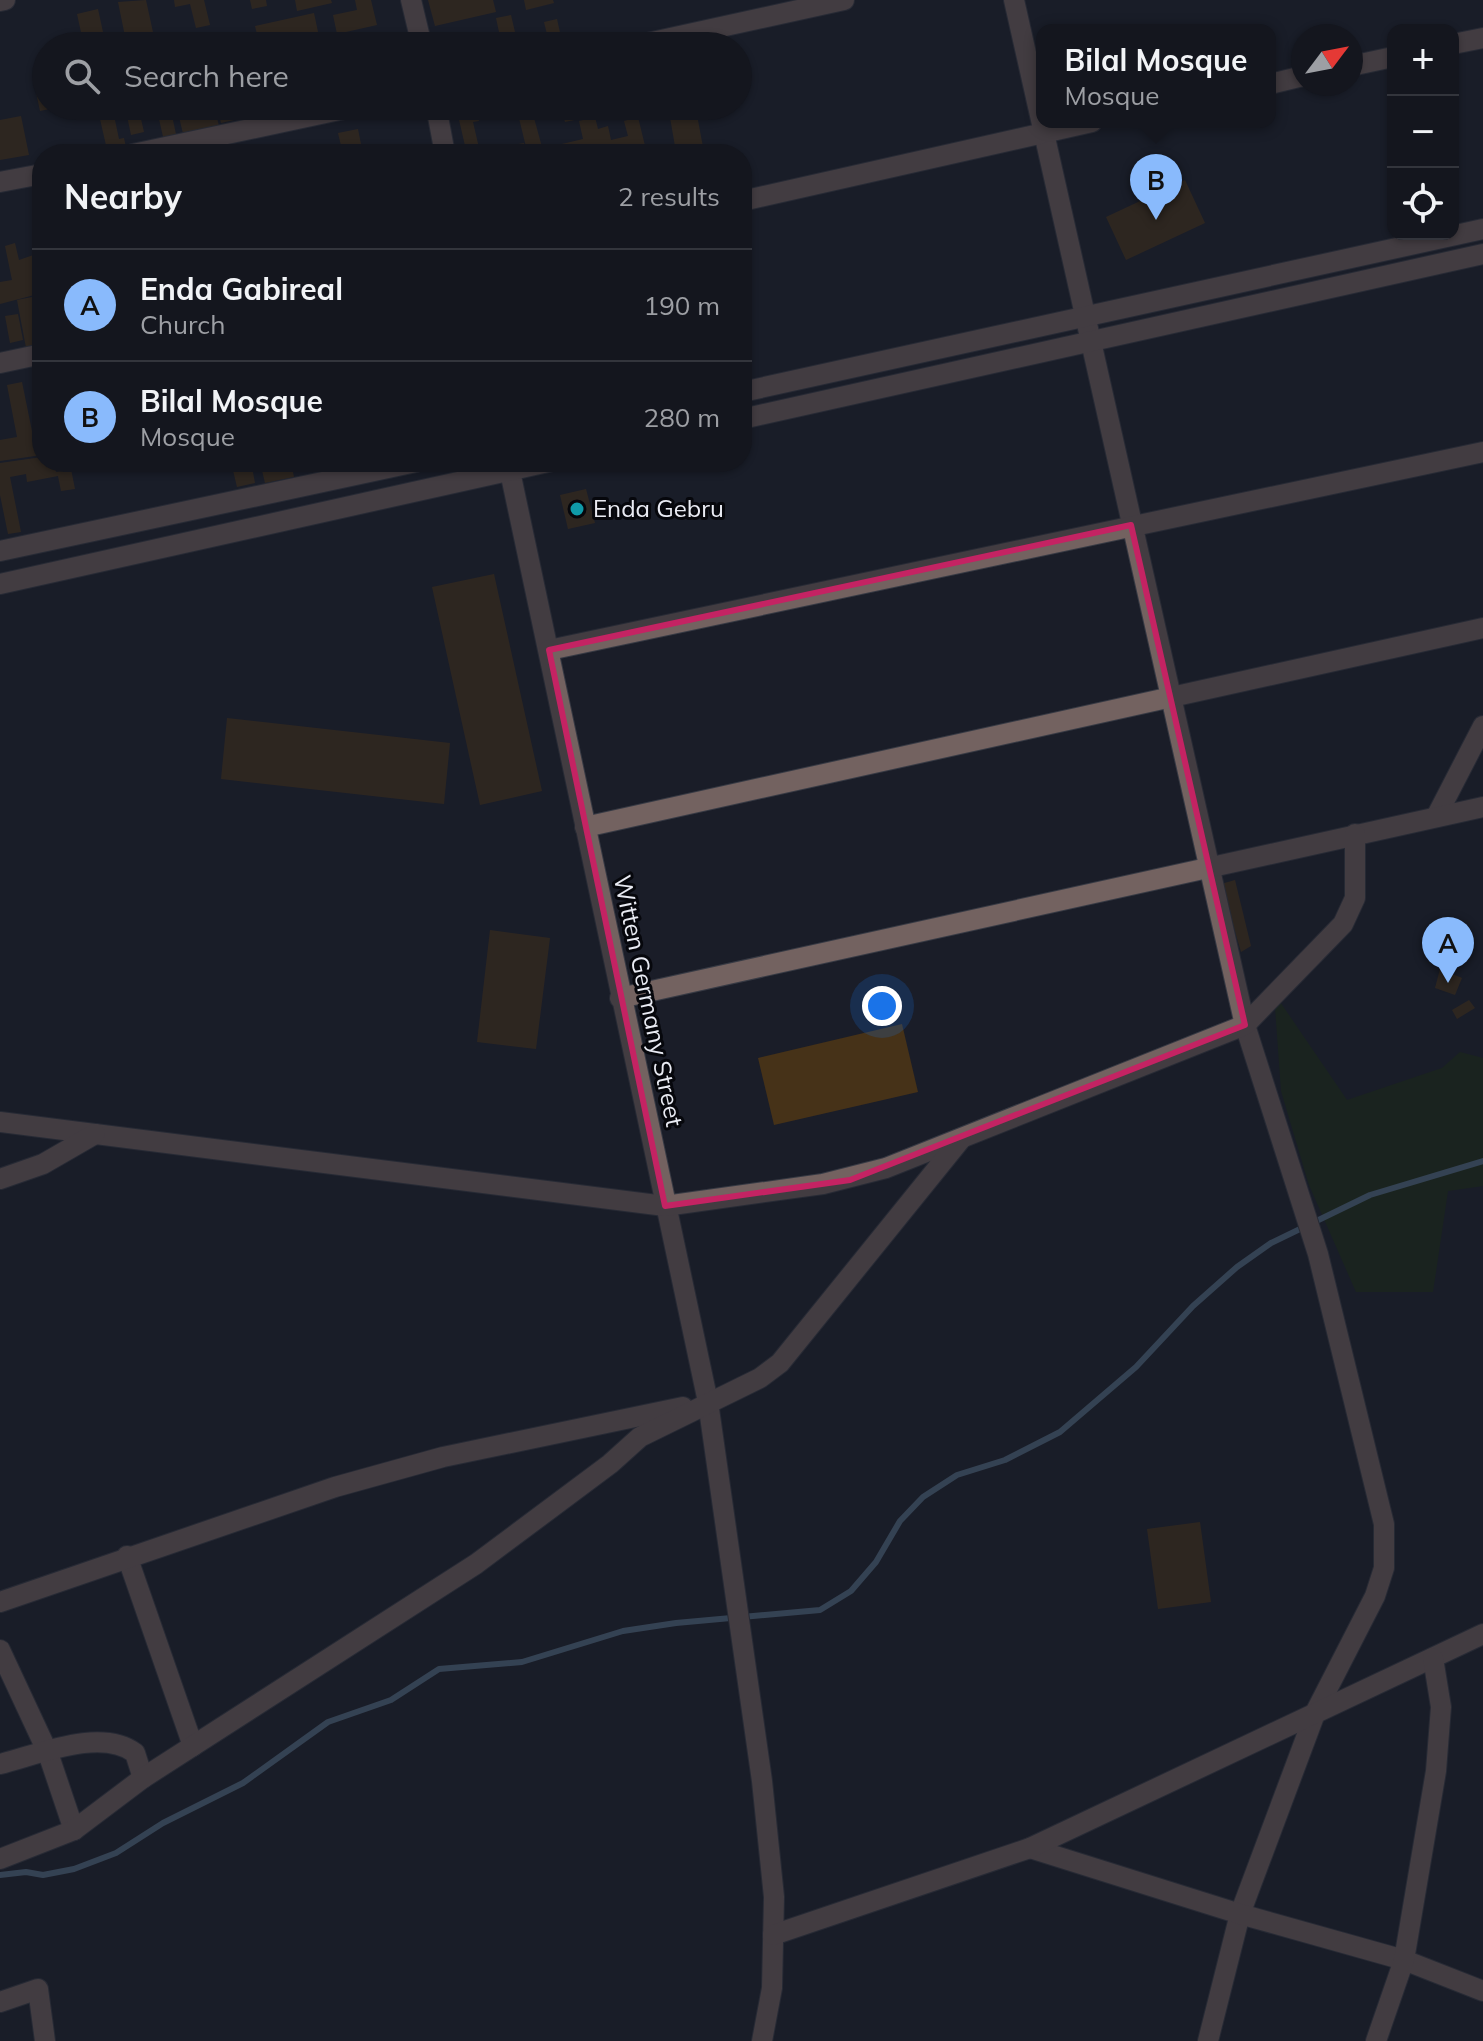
<!DOCTYPE html>
<html lang="en">
<head>
<meta charset="utf-8">
<style>
  :root { --surface:#14161e; --page:#21232b; --text:#f1f3f6; --muted:#9d9fa4; --line:#33353c; --accent:#89bafc }
  body { margin:0; font-family:Mulish,sans-serif; background:var(--page); color:var(--text) }
  .controls { position:absolute; right:24px; top:24px; display:grid; overflow:hidden; border-radius:16px; box-shadow:0 2px 6px #0004 }
  .controls button { width:72px; height:72px; display:grid; place-items:center; padding:0; border:0; border-bottom:2px solid var(--line); background:var(--surface); color:var(--text); font:40px sans-serif }
  .compass { position:absolute; left:1291px; top:24px; width:72px; height:72px; border-radius:50%; background:var(--surface); box-shadow:0 2px 6px #0004; rotate:58deg }
  .you { position:absolute; left:882px; top:1006px; width:28px; height:28px; margin:-20px; border:6px solid #fff; border-radius:50%; background:#1a73e8; box-shadow:0 0 0 12px #1a73e833 }
  .badge { display:grid; place-items:center; width:52px; height:52px; border-radius:50%; background:var(--accent); color:#111; font-size:26px; font-weight:700 }
  .pin { position:absolute; translate:-50% -66px; filter:drop-shadow(0 2px 4px #0008) }
  .pin::after { content:''; position:absolute; top:42px; width:28px; height:24px; background:inherit; clip-path:polygon(0 0,100% 0,50% 100%) }
  .popup { position:absolute; left:1036px; top:24px; width:240px; height:104px; box-sizing:border-box; display:grid; place-content:center; border-radius:16px; background:var(--surface); filter:drop-shadow(0 2px 6px #0005); font-size:26px; white-space:nowrap; color:var(--muted) }
  .popup b { font-size:30px; color:var(--text) }
  .popup::after { content:''; position:absolute; left:50%; top:100%; margin-left:-16px; border:16px solid transparent; border-top-color:var(--surface) }
  .list { margin:0; padding:0; list-style:none }
  h2 { display:flex; justify-content:space-between; align-items:center; height:104px; margin:0; padding:0 32px; font-size:34px }
  h2 small { font-size:26px; font-weight:400; color:var(--muted) }
  .list li { display:grid; grid-template-columns:52px 1fr auto; gap:24px; align-items:center; box-sizing:border-box; height:112px; padding:0 32px; border-top:2px solid var(--line) }
  .list b { display:block; font-size:30px; white-space:nowrap }
  .list p { margin:0; font-size:26px; white-space:nowrap; color:var(--muted) }
  .list em { font-size:26px; font-style:normal; color:var(--muted) }
  .icon { flex:none; width:44px; height:44px; fill:none; stroke:currentColor; stroke-width:2; stroke-linecap:round; stroke-linejoin:round }
  .map { position:relative; flex:none; width:1483px; height:2041px; overflow:hidden }
  .search { position:absolute; background:var(--surface); box-shadow:0 2px 6px #0004; left:32px; top:32px; width:720px; height:88px; display:flex; align-items:center; gap:20px; box-sizing:border-box; padding:0 28px; border-radius:44px; color:var(--muted); font-size:30px }
  .panel { position:absolute; background:var(--surface); box-shadow:0 2px 6px #0004; left:32px; top:144px; width:720px; height:328px; border-radius:32px }
  .map>svg:first-child { display:block }
  .green { fill:#1b2c14 }
  .lines { fill:none; stroke-linecap:round; stroke-linejoin:round }
  .stream { stroke:#556f87; stroke-width:6 }
  .building { fill:#463218 }
  .minor-casing { stroke:#373a44; stroke-width:22 }
  .minor { stroke:#736260; stroke-width:20 }
  .marked { fill:none; stroke:#c42363; stroke-width:6; stroke-linejoin:round }
  .culture-dot { fill:#0f9aa8; stroke:#06070c; stroke-width:3 }
  .labels { text-anchor:middle; stroke-width:6; stroke-linejoin:round; paint-order:stroke }
  .poi-label { font-size:24px; fill:#e9ebf3; stroke:#06070c; text-anchor:start }
  .street-label { font-size:24px; fill:#e9ebf3; stroke:#06070c }
</style>
</head>
<body>
<div class="map">
<svg width="1483" height="2041" viewBox="0 0 1483 2041">
  <rect width="100%" height="100%" fill="#1a1d28"/>
  <polygon class="green" points="1274,993 1347,1100 1442,1068 1460,1052 1483,1058 1483,1186 1448,1191 1433,1292 1356,1292 1309,1185 1281,1091"/>
  <g class="lines">
    <polyline class="stream" points="0,1875 26,1872 43,1875 74,1869 116,1853 163,1823 243,1783 328,1722 391,1700 439,1669 522,1662 623,1631 676,1623 820,1610 851,1591 876,1562 900,1521 923,1497 957,1475 1005,1460 1060,1432 1136,1367 1193,1306 1237,1267 1271,1243 1370,1195 1483,1161"/>
  </g>
  <g class="building">
    <polygon points="146,0 156,46 127,46 118,2"/>
    <polygon points="174,0 204,0 210,25 196,28 190,4 175,7"/>
    <polygon points="250,0 266,0 267,6 252,9"/>
    <polygon points="295,0 331,0 332,3 297,11"/>
    <polygon points="355,0 371,0 377,25 337,34 333,15 357,10"/>
    <polygon points="428,0 493,0 496,12 435,26"/>
    <polygon points="524,0 553,0 554,3 526,10"/>
    <polygon points="98,9 106,46 84,46 77,14"/>
    <polygon points="314,13 321,46 260,46 255,26"/>
    <polygon points="511,15 518,45 502,46 496,18"/>
    <polygon points="557,19 563,46 550,46 544,22"/>
    <polygon points="46,81 46,106 59,107 40,111 34,83"/>
    <polygon points="97,106 112,106 119,139 124,138 127,152 108,154"/>
    <polygon points="125,106 138,106 144,132 131,135"/>
    <polygon points="156,106 170,106 177,139 164,141"/>
    <polygon points="214,106 220,130 184,138 177,108"/>
    <polygon points="217,106 244,106 247,117 221,123"/>
    <polygon points="561,106 596,106 598,115 565,122"/>
    <polygon points="668,106 677,106 679,119 697,115 703,147 676,152"/>
    <polygon points="476,107 479,121 473,122 479,148 466,150 457,111"/>
    <polygon points="531,107 542,147 527,151 517,110"/>
    <polygon points="21,116 29,155 0,160 0,120"/>
    <polygon points="595,117 598,129 608,126 611,140 628,136 624,121 638,117 647,154 509,154 507,146 524,143 524,153 583,139 579,121"/>
    <polygon points="358,129 363,154 343,154 338,133"/>
    <polygon points="285,145 287,154 270,154 269,148"/>
    <polygon points="1185,180 1205,223 1126,260 1106,217"/>
    <polygon points="15,243 19,260 42,252 42,293 0,304 0,282 12,280 5,246"/>
    <polygon points="32,297 42,345 27,353 17,300"/>
    <polygon points="18,314 23,340 10,343 5,316"/>
    <polygon points="22,382 33,436 42,434 42,455 0,461 0,440 17,437 7,385"/>
    <polygon points="42,457 42,462 54,462 56,472 71,469 75,489 61,491 58,476 27,482 26,474 10,477 21,532 8,534 0,495 0,463"/>
    <polygon points="231,462 251,462 255,483 237,487"/>
    <polygon points="260,462 291,462 294,477 265,483"/>
    <polygon points="294,462 311,462 312,468 296,472"/>
    <polygon points="586,489 595,523 568,529 560,495"/>
    <polygon points="494,574 542,791 480,805 432,587"/>
    <polygon points="227,718 450,743 444,804 221,779"/>
    <polygon points="1235,880 1251,946 1241,952 1221,884"/>
    <polygon points="490,930 550,938 536,1049 477,1042"/>
    <polygon points="1440,969 1462,978 1455,995 1435,988"/>
    <polygon points="1469,1000 1475,1008 1457,1019 1452,1010"/>
    <polygon points="902,1024 918,1092 774,1125 758,1058"/>
    <polygon points="1200,1522 1211,1602 1158,1609 1147,1529"/>
  </g>
  <g class="lines">
    <g class="minor-casing">
      <g id="minor">
        <polyline points="411,0 422,46"/>
        <polyline points="1014,0 1245,1025 1318,1254 1384,1524 1384,1568 1375,1596 1316,1711 1240,1914 1208,2041"/>
        <polyline points="0,1 5,0"/>
        <polyline points="1453,44 1483,38"/>
        <polyline points="634,46 844,0"/>
        <polyline points="1351,66 1393,57"/>
        <polyline points="1270,84 1303,76"/>
        <polyline points="436,106 445,154"/>
        <polyline points="133,154 358,106"/>
        <polyline points="0,182 42,174"/>
        <polyline points="742,201 1092,122"/>
        <polyline points="0,363 42,354"/>
        <polyline points="742,392 1483,229"/>
        <polyline points="742,419 1483,254"/>
        <polyline points="508,462 708,1402 762,1781 774,1897 772,1988 762,2041"/>
        <polyline points="0,551 416,462"/>
        <polyline points="0,584 548,462"/>
        <polyline points="549,650 1483,452"/>
        <polyline points="1436,817 1483,726"/>
        <polyline points="585,827 1483,628"/>
        <polyline points="620,998 1483,807"/>
        <polyline points="0,1122 665,1206 823,1184 886,1168 1245,1025 1343,924 1355,898 1355,834"/>
        <polyline points="0,1179 43,1164 95,1134"/>
        <polyline points="127,1556 193,1746"/>
        <polyline points="0,1602 335,1487 443,1457 683,1407"/>
        <polyline points="0,1650 48,1753 74,1830"/>
        <path d="M0,1764c37,-9 101,-37 135,-11l8,25"/>
        <polyline points="1030,1848 1240,1914 1404,1960 1483,1991"/>
        <polyline points="0,1859 74,1830 143,1778 476,1564 610,1464 640,1437 760,1378 780,1363 961,1139"/>
        <polyline points="773,1935 1030,1848 1483,1634"/>
        <polyline points="0,2002 38,1989 45,2041"/>
        <polyline points="1376,2041 1404,1960 1436,1771 1441,1707 1433,1658"/>
      </g>
    </g>
    <use href="#minor" class="minor"/>
  </g>
  <path d="M0 0H1483V2041H0ZM1131,525l114,500 -395,155 -185,26 -116,-556z" fill="#1a1d28" fill-opacity=".55" fill-rule="evenodd"/>
  <path class="marked" d="M1131,525l114,500 -395,155 -185,26 -116,-556z"/>
  <circle class="culture-dot" cx="577" cy="509" r="8"/>
  <g class="labels">
    <g class="poi-label">
      <text x="593" y="517">Enda Gebru</text>
    </g>
    <g class="street-label">
      <text transform="translate(648 1001) rotate(78)" y="8">Witten Germany Street</text>
    </g>
  </g>
</svg>
<div class="controls">
<button>+</button>
<button>−</button>
<button><svg class="icon" aria-label="locate" viewBox="0 0 24 24"><circle cx="12" cy="12" r="6"/><path d="M12 2v4M12 18v4M2 12h4M18 12h4"/></svg></button>
</div>
<svg class="compass" viewBox="-18 -18 36 36"><path d="M0-13l5 13h-10z" fill="#e53935"/><path d="M0 13l5-13h-10z" fill="#9d9fa4"/></svg>
<div class="you"></div>
<div class="pin badge" style="left:1448px;top:983px">A</div>
<div class="pin badge" style="left:1156px;top:220px">B</div>
<div class="popup"><b>Bilal Mosque</b>Mosque</div>
<div class="search"><svg class="icon" aria-label="search" viewBox="0 0 24 24"><circle cx="10" cy="10" r="6"/><path d="M15 15l6 6"/></svg>Search here</div>
<section class="panel">
<h2>Nearby<small>2 results</small></h2>
<ul class="list">
<li><span class="badge">A</span><div><b>Enda Gabireal</b><p>Church</p></div><em>190 m</em></li>
<li><span class="badge">B</span><div><b>Bilal Mosque</b><p>Mosque</p></div><em>280 m</em></li>
</ul>
</section>
</div>
</body>
</html>
